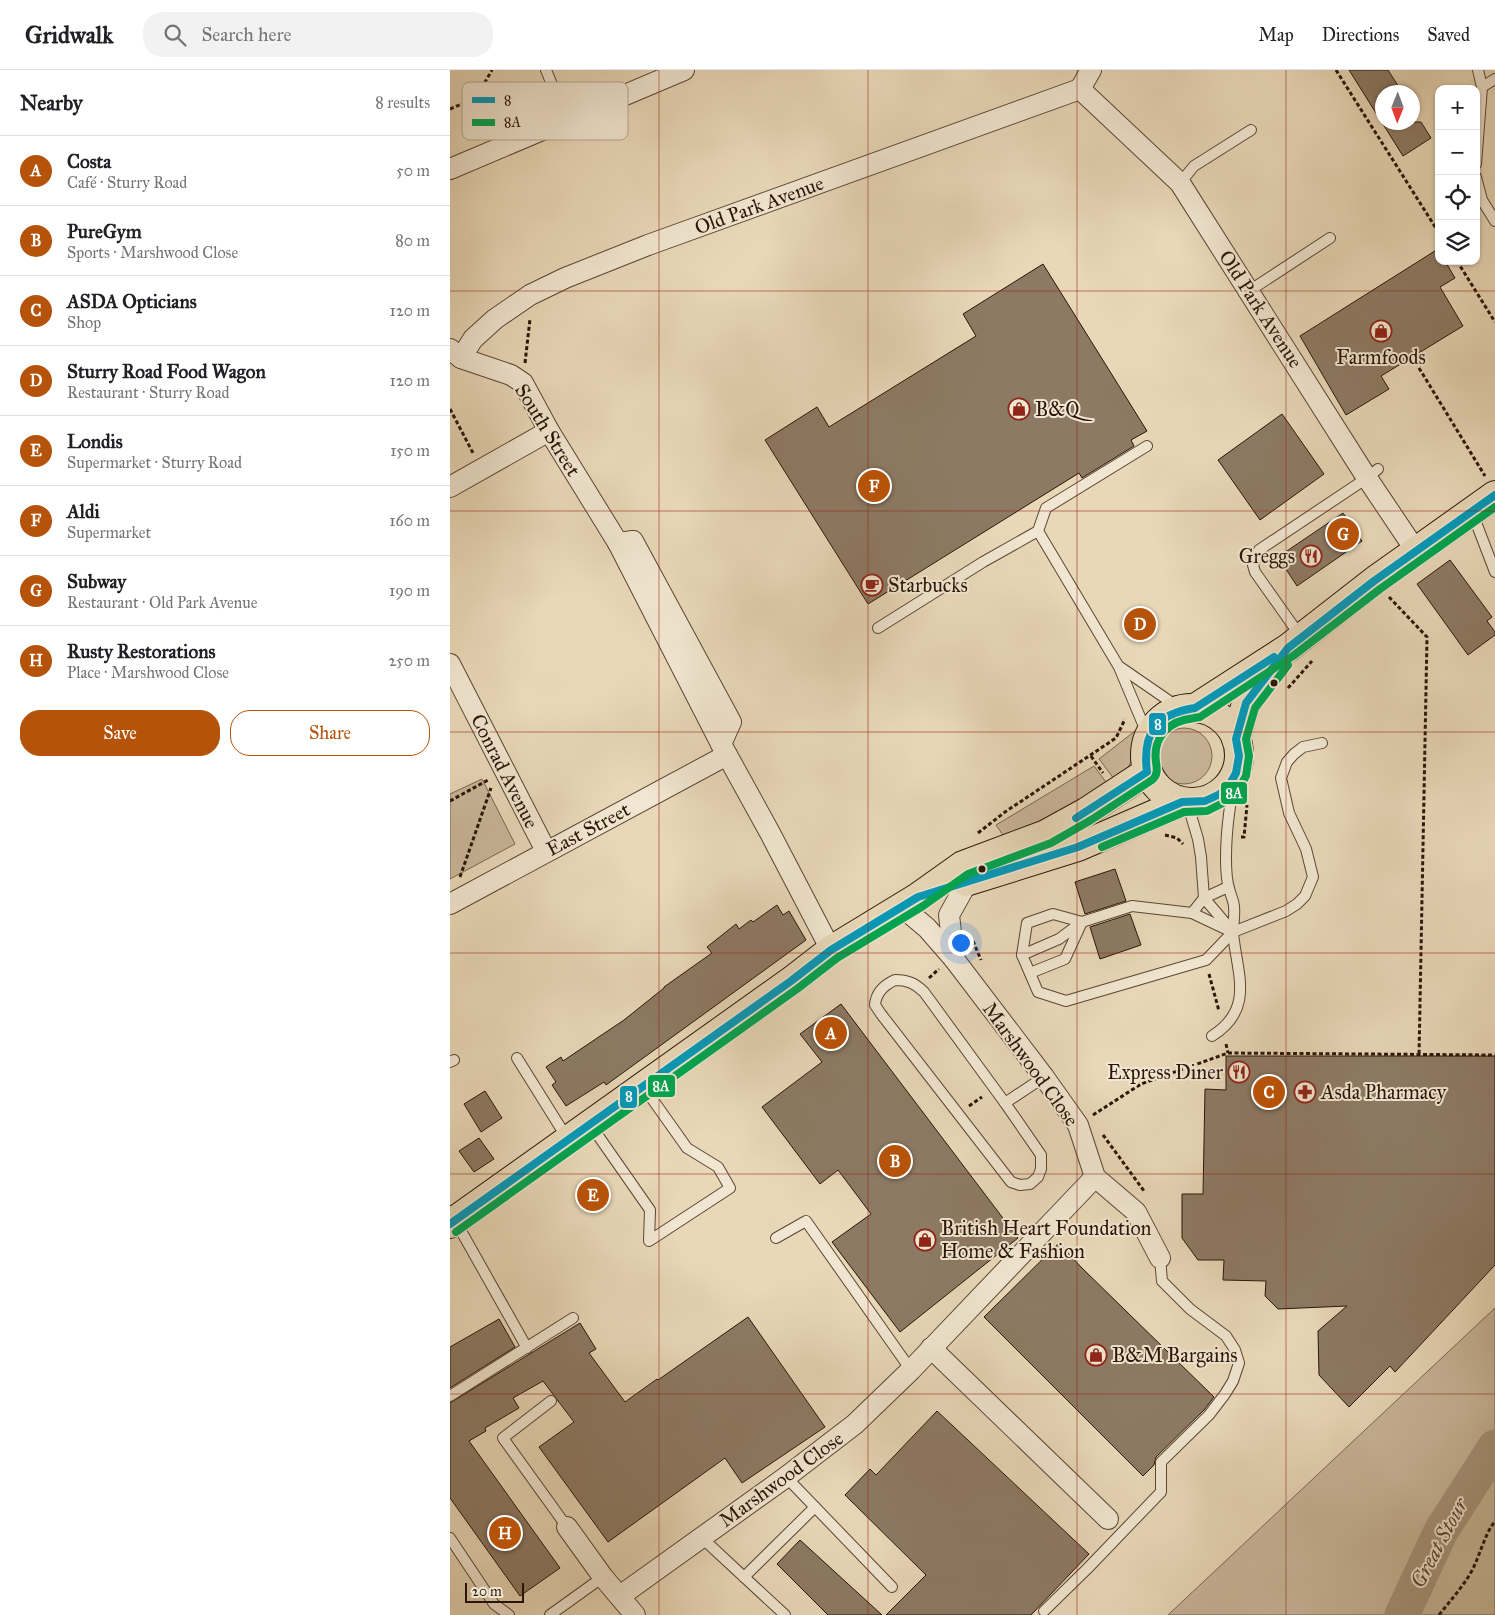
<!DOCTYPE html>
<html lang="en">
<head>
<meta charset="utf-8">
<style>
  :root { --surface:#fff; --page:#f2f2f2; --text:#202124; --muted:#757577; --line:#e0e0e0; --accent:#b45309 }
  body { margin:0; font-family:"IM FELL Great Primer",serif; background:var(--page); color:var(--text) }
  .controls { position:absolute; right:15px; top:15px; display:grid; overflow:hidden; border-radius:10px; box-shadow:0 1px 4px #0004 }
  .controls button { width:45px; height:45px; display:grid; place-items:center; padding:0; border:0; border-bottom:1px solid var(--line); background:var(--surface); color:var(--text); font:25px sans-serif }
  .compass { position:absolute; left:925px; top:15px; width:45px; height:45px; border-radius:50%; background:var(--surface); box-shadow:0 1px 4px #0004; rotate:181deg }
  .scale { position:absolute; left:15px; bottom:12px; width:59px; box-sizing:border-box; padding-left:5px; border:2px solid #2a1508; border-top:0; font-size:14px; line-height:18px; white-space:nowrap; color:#2a1508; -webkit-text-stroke:4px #f1e6d1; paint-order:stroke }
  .you { position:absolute; left:510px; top:872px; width:18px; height:18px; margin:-12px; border:4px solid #fff; border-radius:50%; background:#1a73e8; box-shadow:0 0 0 8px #1a73e833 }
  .badge { display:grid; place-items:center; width:32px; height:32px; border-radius:50%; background:var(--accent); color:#fff; font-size:16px; font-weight:700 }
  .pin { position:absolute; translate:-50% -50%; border:2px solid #fff; box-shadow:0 1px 5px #0006 }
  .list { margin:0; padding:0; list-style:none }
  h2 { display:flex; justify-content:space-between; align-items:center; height:65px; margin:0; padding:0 20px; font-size:21px }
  h2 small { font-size:16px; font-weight:400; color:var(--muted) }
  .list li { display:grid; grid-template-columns:32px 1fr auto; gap:15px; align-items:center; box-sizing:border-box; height:70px; padding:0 20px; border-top:1px solid var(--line) }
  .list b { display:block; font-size:19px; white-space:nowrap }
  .list p { margin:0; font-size:16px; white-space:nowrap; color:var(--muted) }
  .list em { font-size:16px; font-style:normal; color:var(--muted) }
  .actions { display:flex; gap:10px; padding:15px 20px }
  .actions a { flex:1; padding:11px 0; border:1px solid var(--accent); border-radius:20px; text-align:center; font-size:18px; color:var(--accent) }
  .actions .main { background:var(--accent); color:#fff }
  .icon { flex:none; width:28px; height:28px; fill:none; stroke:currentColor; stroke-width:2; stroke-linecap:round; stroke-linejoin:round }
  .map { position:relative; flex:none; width:1045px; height:1545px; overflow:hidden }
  header { display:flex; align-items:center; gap:30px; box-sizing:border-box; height:70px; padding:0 25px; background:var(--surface); border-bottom:1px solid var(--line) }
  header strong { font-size:24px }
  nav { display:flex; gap:28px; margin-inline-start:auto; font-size:18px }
  .search { width:350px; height:45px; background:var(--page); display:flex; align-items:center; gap:12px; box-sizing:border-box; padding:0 18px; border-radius:20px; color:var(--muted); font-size:19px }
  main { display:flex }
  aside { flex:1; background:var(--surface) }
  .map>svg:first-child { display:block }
  .green { fill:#c9b79a; stroke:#7a6651 }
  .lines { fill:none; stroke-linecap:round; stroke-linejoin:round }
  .river { stroke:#a8967c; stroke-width:35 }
  .building { fill:#8d7a64; stroke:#2a1508 }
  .lane-casing { stroke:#5a4634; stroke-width:12 }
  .street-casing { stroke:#5a4634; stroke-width:22 }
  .highway-casing { stroke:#2a1508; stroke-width:30 }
  .path { stroke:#2a1508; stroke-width:3; stroke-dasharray:4 2.5; stroke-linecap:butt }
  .lane { stroke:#f1e6d1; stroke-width:10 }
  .street { stroke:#f1e6d1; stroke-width:20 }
  .highway { stroke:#e9d8b8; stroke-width:28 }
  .bus-1-casing { stroke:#f1e6d1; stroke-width:11 }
  .bus-2-casing { stroke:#f1e6d1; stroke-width:11 }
  .bus-1 { stroke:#049aba; stroke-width:8 }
  .bus-2 { stroke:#00a651; stroke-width:8 }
  .grid { fill:none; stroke:#8f2418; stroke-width:1; stroke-opacity:0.55 }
  .bus-dot { fill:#2a1508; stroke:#f1e6d1; stroke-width:2 }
  .labels { text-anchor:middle; stroke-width:4; stroke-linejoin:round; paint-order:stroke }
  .street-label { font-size:20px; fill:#2a1508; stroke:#f1e6d1 }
  .poi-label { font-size:20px; fill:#2a1508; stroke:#f1e6d1; text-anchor:start }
  .water-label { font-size:21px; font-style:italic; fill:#5c4936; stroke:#f1e6d1 }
  .key { fill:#f1e6d1; stroke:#b5a795; stroke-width:1 }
  .key-label { font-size:14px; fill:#2a1508 }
  .line-badge { stroke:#f1e6d1; stroke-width:2 }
  .badge-label { font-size:14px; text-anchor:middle; font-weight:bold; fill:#fff }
</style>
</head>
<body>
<header>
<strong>Gridwalk</strong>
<div class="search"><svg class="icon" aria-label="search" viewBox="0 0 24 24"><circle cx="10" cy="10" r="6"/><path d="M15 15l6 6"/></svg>Search here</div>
<nav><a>Map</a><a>Directions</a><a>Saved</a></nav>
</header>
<main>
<aside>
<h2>Nearby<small>8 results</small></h2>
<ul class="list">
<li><span class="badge">A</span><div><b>Costa</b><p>Café · Sturry Road</p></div><em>50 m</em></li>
<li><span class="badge">B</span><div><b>PureGym</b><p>Sports · Marshwood Close</p></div><em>80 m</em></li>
<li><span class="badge">C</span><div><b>ASDA Opticians</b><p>Shop</p></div><em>120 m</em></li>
<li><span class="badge">D</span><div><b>Sturry Road Food Wagon</b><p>Restaurant · Sturry Road</p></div><em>120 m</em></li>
<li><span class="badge">E</span><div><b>Londis</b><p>Supermarket · Sturry Road</p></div><em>150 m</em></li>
<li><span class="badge">F</span><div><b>Aldi</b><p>Supermarket</p></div><em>160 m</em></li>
<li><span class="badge">G</span><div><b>Subway</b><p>Restaurant · Old Park Avenue</p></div><em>190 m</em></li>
<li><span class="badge">H</span><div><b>Rusty Restorations</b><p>Place · Marshwood Close</p></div><em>250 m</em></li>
</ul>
<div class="actions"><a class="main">Save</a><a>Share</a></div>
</aside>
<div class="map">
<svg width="1045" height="1545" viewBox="0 0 1045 1545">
  <rect width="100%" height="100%" fill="#e9d8b8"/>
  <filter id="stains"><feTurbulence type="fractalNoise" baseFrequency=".004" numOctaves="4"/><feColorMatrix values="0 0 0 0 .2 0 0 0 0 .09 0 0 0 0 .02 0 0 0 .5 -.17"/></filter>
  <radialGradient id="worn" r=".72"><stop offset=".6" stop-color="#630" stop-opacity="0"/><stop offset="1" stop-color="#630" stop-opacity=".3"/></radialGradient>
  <g class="green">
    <circle cx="734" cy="686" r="28"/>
    <path d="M685,661c4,21 -6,37 -18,52l-18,-24z"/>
    <polygon points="644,696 662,720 555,768 546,755"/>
    <polygon points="32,709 65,774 0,809 0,724"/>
    <polygon points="1045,1238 1045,1545 718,1545"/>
  </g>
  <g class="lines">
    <polyline class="river" points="952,1545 991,1461 1045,1377"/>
  </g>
  <g class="building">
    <polygon points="899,0 938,0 952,22 932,22 932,52 971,52 981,68 953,86"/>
    <polygon points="988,179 989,191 995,191 1005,208 990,217 1013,256 931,306 939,319 896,345 850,266"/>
    <polygon points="593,194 697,361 681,370 684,376 632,408 629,403 418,534 315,370 367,337 379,357 526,266 513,244"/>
    <polygon points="832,344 874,404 810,450 768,390"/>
    <polygon points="893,443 912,471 847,516 828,487"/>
    <polygon points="1000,490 1042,547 1037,551 1045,562 1045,565 1018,585 967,514"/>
    <polygon points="665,799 676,831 635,844 625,812"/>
    <polygon points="327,835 333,845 339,841 356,870 156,1015 154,1012 116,1036 102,1015 106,1012 96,997 111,987 113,991 174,950 214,918 214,917 262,883 257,877 286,854 289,859 301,850 303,852"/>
    <polygon points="680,844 691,875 650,889 640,857"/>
    <polygon points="391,934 568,1168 450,1262 382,1172 421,1144 388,1100 370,1114 312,1037 372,992 350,964"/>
    <polygon points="776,986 1045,986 1045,1195 945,1302 940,1296 899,1337 869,1305 868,1261 897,1236 828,1239 815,1226 816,1211 773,1210 774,1190 748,1190 732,1168 732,1124 753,1124 755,1019 776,1020"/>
    <polygon points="35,1021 52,1048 31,1062 14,1034"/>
    <polygon points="29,1068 44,1089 24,1102 9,1081"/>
    <polygon points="609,1173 631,1197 764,1327 754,1340 706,1387 704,1395 693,1406 534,1247"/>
    <polygon points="298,1247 375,1357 292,1413 275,1388 158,1472 89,1377 124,1352 93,1311 63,1328 69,1338 35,1358 36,1361 19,1371 110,1498 70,1526 0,1428 0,1333 130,1253 146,1279 139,1283 175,1332 207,1309 208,1310"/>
    <polygon points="49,1249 65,1277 0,1318 0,1277"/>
    <polygon points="487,1341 639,1484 581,1545 436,1545 476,1505 395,1425 420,1399 426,1405"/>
    <polygon points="350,1470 432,1545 378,1545 327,1494"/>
  </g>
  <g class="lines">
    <g class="lane-casing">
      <g id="lane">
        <polyline points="96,0 117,51"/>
        <polyline points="1032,17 1045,9"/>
        <polyline points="1026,94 1032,17 1028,0"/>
        <polyline points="1026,107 1032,130 1045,151"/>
        <polyline points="730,113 744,96 801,60"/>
        <polyline points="799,221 880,168"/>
        <polyline points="1022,442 1045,502"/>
        <polyline points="588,461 669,597 698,666"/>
        <polyline points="428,558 533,492 588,461 596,438 697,376"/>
        <polyline points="851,567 805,502 803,495 809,480 917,408 928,399"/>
        <polyline points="670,597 731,639"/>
        <polyline points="737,732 748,769 751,787 754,828 783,862"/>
        <polyline points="778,817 754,828 742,843 682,836 632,852 609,869 572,885 588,922 616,931 756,890 783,862 836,841 847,834 855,826 863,807 856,779 839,743 831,708 837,692 844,684 853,677 872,673"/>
        <polyline points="742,843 780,861"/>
        <polyline points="572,885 577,853 603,844 632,852 615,889 580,903"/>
        <path d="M445,910c12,0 20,3 29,12l81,111 36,52v14l-3,8 -8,7 -10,1 -9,-3 -130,-168 -6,-9c1,-13 9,-20 20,-25z"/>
        <path d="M762,966c43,-27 25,-62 21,-103 0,-8 2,-18 1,-26 0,-6 -4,-13 -5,-19 -3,-9 -3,-20 -3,-30 0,-32 5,-63 12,-94"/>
        <polyline points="67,988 117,1068"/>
        <polyline points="0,992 4,990"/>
        <polyline points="555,1033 594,1007"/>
        <polyline points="140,1054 200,1140 199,1171 280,1118 268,1097 237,1078 193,1016"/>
        <polyline points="6,1152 77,1278"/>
        <polyline points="326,1168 356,1151 461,1300"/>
        <polyline points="0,1326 123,1248"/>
        <polyline points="101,1331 53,1368 117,1457"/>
        <polyline points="336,1407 442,1517"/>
        <polyline points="251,1467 335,1545"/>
        <polyline points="0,1468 44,1534 59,1545"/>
        <polyline points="294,1507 365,1437"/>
        <polyline points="594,1541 637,1499 711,1422 711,1392 759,1345 775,1324 783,1311 789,1293 785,1280 776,1266 740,1239 712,1211 710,1188"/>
        <polyline points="100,1545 153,1507"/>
      </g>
    </g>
    <g class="street-casing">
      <g id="street">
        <polyline points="630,19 641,0"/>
        <polyline points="0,99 234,0"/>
        <polyline points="0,279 11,288 61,305 73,313 99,361 168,473 271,674 320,763 381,880"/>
        <polyline points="11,288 23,269 45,249 80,225 115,208 198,175 630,19 730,113 917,408 966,481"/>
        <polyline points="0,417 99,361"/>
        <polyline points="168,473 183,471 281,652 271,674"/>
        <polyline points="0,594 96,781"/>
        <polyline points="0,834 277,685"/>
        <polyline points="452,837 477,858 504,889 594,1007 628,1055 645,1107 686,1142 710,1188"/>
        <polyline points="504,889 499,845 518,811"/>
        <polyline points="481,1278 658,1449"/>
        <polyline points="117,1457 153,1507 185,1545"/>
        <polyline points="170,1526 336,1407 405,1354 461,1300 645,1107"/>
      </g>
    </g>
    <g class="highway-casing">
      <g id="highway">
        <circle cx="742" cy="685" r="47"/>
        <polyline points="745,638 838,578 924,511 1045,425"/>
        <polyline points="786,669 796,633 825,594"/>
        <polyline points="516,812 628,777 732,732"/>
        <polyline points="0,1154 341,911 381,880 468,827 513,795 596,764 636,742 697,702"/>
      </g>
    </g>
    <g class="path">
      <polyline points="886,0 989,163"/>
      <polyline points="0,39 26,28 42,0"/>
      <polyline points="1007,191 1045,252"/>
      <polyline points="75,293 80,249"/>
      <polyline points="969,298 1035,406"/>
      <polyline points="0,339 23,383"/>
      <polyline points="939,527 977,567 969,986"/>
      <polyline points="838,618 862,591"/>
      <polyline points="641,686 653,703"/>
      <polyline points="0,731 38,710"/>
      <polyline points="528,763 555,742 666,668 675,649"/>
      <polyline points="715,765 727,768 733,774"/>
      <polyline points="791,767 794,767 797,735"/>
      <polyline points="10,807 41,718"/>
      <polyline points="523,871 531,890"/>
      <polyline points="759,904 769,941"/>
      <polyline points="479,908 489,899"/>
      <polyline points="776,974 778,983"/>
      <polyline points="519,1036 532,1027"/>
      <polyline points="643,1045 691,1014 778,983 1045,985"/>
      <polyline points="653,1065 694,1121"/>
      <path d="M989,1545c11,-14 22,-26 31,-41 10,-17 13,-37 25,-53"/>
    </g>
    <use href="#lane" class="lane"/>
    <use href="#street" class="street"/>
    <use href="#highway" class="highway"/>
    <g class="bus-1-casing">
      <g id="bus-1">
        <path d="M626,748l71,-46c-5,-39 9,-58 48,-64l79,-51"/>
        <polyline points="0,1154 341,911 381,880 468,827 628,777 732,732 755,731 770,724 781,712 786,703 789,686 786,669 796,633 838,578 924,511 1045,425"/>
      </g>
    </g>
    <g class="bus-2-casing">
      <g id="bus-2">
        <polyline points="652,777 734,742 757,741 777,731 789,718 796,706 799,686 796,669 805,638 838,595"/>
        <path d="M6,1162l341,-243 40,-31 86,-52 45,-32 83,-31 40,-23 61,-40c6,-5 5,-11 4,-18 -3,-20 8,-37 28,-42 5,-1 10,-2 16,-3l93,-61 87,-67 115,-82"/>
      </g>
    </g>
    <use href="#bus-1" class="bus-1"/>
    <use href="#bus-2" class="bus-2"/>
  </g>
  <path class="grid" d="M209,0v1545M418,0v1545M627,0v1545M836,0v1545M0,221h1045M0,441h1045M0,662h1045M0,883h1045M0,1104h1045M0,1324h1045"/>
  <defs>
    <g id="shop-ring" transform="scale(1.125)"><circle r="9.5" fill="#f1e6d1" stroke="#8f2418" stroke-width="1.5"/><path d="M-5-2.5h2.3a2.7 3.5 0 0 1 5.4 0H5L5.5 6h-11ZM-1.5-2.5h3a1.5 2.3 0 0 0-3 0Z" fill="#8f2418"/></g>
    <g id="restaurant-ring" transform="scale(1.125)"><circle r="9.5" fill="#f1e6d1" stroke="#8f2418" stroke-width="1.5"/><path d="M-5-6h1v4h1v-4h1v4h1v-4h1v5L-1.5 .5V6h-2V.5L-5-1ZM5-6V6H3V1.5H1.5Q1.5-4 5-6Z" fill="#8f2418"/></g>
    <g id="cafe-ring" transform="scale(1.125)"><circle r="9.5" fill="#f1e6d1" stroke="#8f2418" stroke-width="1.5"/><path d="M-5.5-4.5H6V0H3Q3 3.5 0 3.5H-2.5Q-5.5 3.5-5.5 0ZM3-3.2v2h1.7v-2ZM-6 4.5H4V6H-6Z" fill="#8f2418"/></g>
    <g id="pharmacy-ring" transform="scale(1.125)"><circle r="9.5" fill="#f1e6d1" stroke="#8f2418" stroke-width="1.5"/><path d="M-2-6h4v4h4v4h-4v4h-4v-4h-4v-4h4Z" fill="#8f2418"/></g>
  </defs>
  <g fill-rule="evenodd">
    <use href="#shop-ring" x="931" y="261"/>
    <use href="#shop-ring" x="569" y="339"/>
    <use href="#restaurant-ring" x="861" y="486"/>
    <use href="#cafe-ring" x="422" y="515"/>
    <use href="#restaurant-ring" x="789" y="1002"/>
    <use href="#pharmacy-ring" x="855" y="1022"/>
    <use href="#shop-ring" x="475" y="1170"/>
    <use href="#shop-ring" x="646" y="1285"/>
  </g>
  <g class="bus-dot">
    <circle cx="824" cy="613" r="4.5"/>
    <circle cx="532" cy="799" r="4.5"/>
  </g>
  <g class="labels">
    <g class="street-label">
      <text transform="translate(309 135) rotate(-20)" y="7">Old Park Avenue</text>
      <text transform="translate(811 239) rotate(57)" y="7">Old Park Avenue</text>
      <text transform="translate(98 360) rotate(58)" y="7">South Street</text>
      <text transform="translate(55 701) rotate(63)" y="7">Conrad Avenue</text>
      <text transform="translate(138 759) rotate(-28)" y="7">East Street</text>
      <text transform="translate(581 994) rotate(54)" y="7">Marshwood Close</text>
      <text transform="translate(331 1409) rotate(-36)" y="7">Marshwood Close</text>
    </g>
    <g class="poi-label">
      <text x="931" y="294" text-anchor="middle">Farmfoods</text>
      <text x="585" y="346">B&amp;Q</text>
      <text x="845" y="493" text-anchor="end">Greggs</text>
      <text x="438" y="522">Starbucks</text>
      <text x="773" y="1009" text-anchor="end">Express Diner</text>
      <text x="871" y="1029">Asda Pharmacy</text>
      <text x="491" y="1165">British Heart Foundation<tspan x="491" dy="23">Home &amp; Fashion</tspan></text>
      <text x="662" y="1292">B&amp;M Bargains</text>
    </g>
    <g class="water-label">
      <text transform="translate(989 1473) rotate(-62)" y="7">Great Stour</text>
    </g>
  </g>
  <rect x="12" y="12" width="166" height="58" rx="8" class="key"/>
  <rect x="22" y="27" width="23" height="6" fill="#049aba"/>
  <rect x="22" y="49" width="23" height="7" fill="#00a651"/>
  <g class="key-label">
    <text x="54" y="35">8</text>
    <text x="54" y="57">8A</text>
  </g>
  <g class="line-badge">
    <rect x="698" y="642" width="19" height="24" rx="5" fill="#049aba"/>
    <rect x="770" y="711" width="28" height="24" rx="5" fill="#00a651"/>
    <rect x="197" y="1004" width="29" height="24" rx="5" fill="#00a651"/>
    <rect x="169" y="1015" width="19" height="24" rx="5" fill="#049aba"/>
  </g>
  <g class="badge-label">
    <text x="708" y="659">8</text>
    <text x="784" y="728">8A</text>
    <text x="211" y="1021">8A</text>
    <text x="179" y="1031">8</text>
  </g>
  <rect width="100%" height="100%" filter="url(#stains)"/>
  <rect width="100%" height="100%" fill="url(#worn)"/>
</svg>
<div class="controls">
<button>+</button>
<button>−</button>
<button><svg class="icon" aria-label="locate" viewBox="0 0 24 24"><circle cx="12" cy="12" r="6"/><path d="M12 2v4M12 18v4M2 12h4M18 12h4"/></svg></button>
<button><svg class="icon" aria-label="layers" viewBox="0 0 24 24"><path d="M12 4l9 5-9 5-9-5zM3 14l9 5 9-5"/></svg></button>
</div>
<svg class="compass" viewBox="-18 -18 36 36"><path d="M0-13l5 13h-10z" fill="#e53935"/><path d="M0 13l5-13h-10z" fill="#757577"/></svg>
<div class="scale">20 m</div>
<div class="you"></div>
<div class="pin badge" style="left:381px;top:963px">A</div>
<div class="pin badge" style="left:445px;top:1091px">B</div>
<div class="pin badge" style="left:819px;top:1022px">C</div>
<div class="pin badge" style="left:690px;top:554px">D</div>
<div class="pin badge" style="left:143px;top:1125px">E</div>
<div class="pin badge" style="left:424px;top:416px">F</div>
<div class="pin badge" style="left:893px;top:464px">G</div>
<div class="pin badge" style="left:55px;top:1463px">H</div>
</div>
</main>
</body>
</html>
